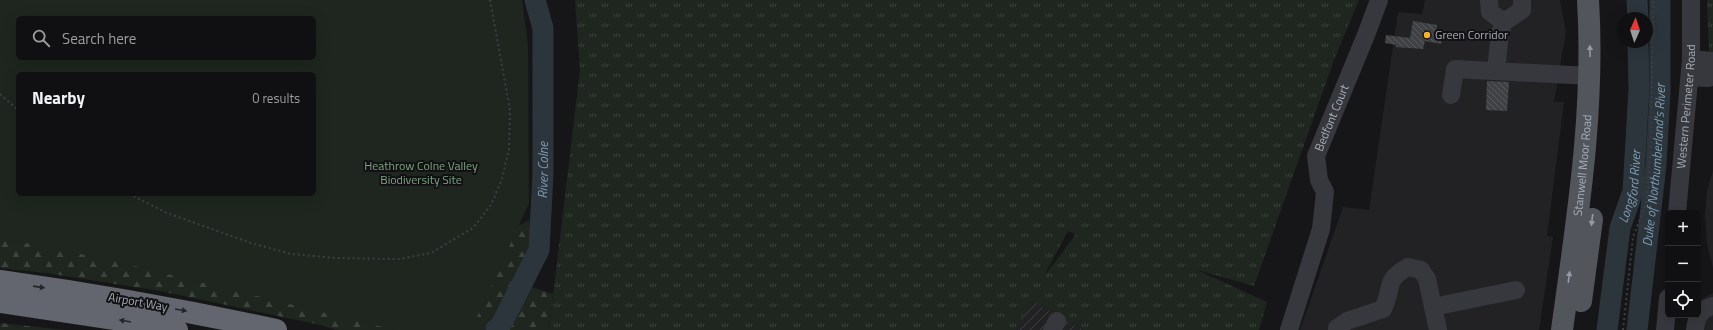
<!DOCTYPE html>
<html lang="en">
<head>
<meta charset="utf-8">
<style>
  :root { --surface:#101012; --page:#19191b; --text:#f1f3f6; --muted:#9c9d9f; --line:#303032 }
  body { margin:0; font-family:"Titillium Web",sans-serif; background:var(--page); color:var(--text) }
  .controls { position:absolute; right:12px; bottom:12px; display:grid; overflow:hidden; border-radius:6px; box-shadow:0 4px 16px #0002 }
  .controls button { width:36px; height:36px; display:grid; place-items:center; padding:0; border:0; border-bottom:1px solid var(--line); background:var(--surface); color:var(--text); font:20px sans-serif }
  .compass { position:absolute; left:1617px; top:12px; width:36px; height:36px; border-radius:50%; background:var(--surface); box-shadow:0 4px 16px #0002; rotate:3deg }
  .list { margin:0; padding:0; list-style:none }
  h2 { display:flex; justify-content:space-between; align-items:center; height:52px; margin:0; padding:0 16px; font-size:17px }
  h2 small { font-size:13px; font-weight:400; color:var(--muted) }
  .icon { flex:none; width:22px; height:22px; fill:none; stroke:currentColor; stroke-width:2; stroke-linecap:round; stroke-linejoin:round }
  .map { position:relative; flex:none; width:1713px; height:330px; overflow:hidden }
  .search { position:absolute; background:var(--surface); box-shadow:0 4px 16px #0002; left:16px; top:16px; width:300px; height:44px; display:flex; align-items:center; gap:10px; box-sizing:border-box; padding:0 14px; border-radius:6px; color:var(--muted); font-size:15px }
  .panel { position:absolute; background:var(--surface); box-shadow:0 4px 16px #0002; left:16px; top:72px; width:300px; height:124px; border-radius:6px }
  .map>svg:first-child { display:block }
  .built { fill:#222225 }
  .industrial { fill:url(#industrial-furrows) }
  .grass { fill:url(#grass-tufts); fill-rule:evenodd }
  .forest { fill:url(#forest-firs) }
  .green { fill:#1e261f; fill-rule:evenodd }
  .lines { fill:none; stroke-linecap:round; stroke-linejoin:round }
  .river { stroke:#2c353c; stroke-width:21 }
  .building { fill:url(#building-back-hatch) }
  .path { stroke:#3d3f44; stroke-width:2; stroke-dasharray:2 3; stroke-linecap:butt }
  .minor { stroke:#37383d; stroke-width:18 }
  .major { stroke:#53555c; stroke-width:22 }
  .highway { stroke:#63666e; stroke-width:22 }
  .oneway { fill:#979ba6 }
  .oneway2 { fill:#26262a }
  .poi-dot { fill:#f2b134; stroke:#111113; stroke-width:1.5 }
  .labels { text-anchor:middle; stroke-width:4; stroke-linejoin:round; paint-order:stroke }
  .poi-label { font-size:12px; fill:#a8adb8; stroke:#111113; text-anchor:start }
  .street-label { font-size:12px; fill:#a8adb8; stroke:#111113 }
  .park-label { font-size:12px; fill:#7fa381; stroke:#111113 }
  .water-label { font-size:13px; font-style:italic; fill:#7f9bb3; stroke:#111113 }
</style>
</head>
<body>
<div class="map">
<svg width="1713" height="330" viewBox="0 0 1713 330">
  <defs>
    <pattern id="industrial-furrows" width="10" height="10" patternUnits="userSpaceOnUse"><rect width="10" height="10" fill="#222225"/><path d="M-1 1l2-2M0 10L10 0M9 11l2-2" fill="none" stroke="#3f3f43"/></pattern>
    <pattern id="grass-tufts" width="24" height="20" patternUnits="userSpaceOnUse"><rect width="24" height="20" fill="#1e261f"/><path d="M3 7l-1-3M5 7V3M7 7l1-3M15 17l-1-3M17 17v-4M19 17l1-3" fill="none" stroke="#3c433d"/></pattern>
    <pattern id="forest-firs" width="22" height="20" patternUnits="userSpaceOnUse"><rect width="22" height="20" fill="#1e261f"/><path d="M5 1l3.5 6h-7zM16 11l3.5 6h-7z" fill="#3c433d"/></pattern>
    <pattern id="building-back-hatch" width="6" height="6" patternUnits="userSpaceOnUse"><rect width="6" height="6" fill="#404145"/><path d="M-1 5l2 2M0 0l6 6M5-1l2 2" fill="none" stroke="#595a5e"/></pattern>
  </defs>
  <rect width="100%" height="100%" fill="#161618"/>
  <g class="built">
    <polygon points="1425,0 1560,0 1566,32 1554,102 1564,102 1547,236 1553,237 1539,330 1300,330 1343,207 1369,210 1398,12 1422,14"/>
    <polygon points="1713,171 1713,268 1707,244 1705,215 1707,191"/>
    <polygon points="1713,293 1713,330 1690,330 1698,315 1698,301"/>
  </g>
  <polygon class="industrial" points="1029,299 1084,330 1011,330"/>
  <g class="grass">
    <path d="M575,0h784l-25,60 -80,226 -57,-16 70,32 -8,28h-175l-53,-30 -16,30h-466l31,-260zM1068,231l8,3 -33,44z"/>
    <polygon points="1707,0 1713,0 1713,56 1709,51"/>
  </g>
  <g class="forest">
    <polygon points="529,220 533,246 500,308 485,330 338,330 316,324 160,291 46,273 0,268 0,230 509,231"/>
    <polygon points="532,287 553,294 549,330 501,330"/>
    <polygon points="0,323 65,330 0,330"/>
  </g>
  <path class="green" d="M0,0h522l6,45 1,158 -58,127h-76l-289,-71 -106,-21zM18,18h296v40h-296zM18,74h296v120h-296z"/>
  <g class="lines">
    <g class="river">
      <polyline points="1637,0 1638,18"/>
      <path id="s1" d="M496,330l6,-7 37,-73 4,-76v-146l-8,-28"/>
      <path id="s2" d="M1607,330l13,-102 13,-37 6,-102 -1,-47"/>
      <path id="s3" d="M1637,330l19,-165 4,-72v-93"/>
    </g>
  </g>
  <g class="building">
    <polygon points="1413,21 1437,25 1436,32 1443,33 1441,44 1425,41 1423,49 1396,47 1396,45 1385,43 1386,35 1410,38"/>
    <polygon points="1487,81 1509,82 1507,111 1486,110"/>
  </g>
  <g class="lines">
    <g class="path">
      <polyline points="0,94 18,110"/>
      <polyline points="129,194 167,213 251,243 291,254 336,258 399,259 431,253 473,228 491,205 502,179 509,149 510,110 490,0"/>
      <polyline points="1623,330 1633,237 1647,201 1651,139 1653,0"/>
    </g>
    <g class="minor">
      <polyline points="1489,0 1490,12 1504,22"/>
      <polyline points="1691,59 1713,61"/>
      <polyline points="1496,71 1500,33 1504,22 1522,10 1522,0"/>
      <polyline points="1690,77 1707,78 1713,77"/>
      <polyline points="1451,95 1455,69 1590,76"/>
      <path id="s4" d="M1677,213l14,-154v-59"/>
      <polyline points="1433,307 1516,290"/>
      <polyline points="1052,330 1057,321"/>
      <path id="s5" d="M1289,330l32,-101 4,-37 -6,-12 -3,-24 50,-121 13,-35"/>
      <path d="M1337,330v-2l10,-7 36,-12c11,-22 0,-28 25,-42l13,3 6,9 11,51"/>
      <polyline points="1665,330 1668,298"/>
      <path d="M1695,330c1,-12 5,-21 18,-24"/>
    </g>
    <g class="major">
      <polyline points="1581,301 1592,219"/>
      <path id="s6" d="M1562,330c15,-110 33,-219 26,-330"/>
    </g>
    <g class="highway">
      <path d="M0,281c93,13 184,29 276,49"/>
      <polyline points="0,302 115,319 177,330"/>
    </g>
  </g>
  <defs><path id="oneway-solid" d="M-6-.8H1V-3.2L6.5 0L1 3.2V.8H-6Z"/></defs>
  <g class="oneway">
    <use href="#oneway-solid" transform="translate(1590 51) rotate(-91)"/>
    <use href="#oneway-solid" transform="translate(1592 220) rotate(97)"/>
    <use href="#oneway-solid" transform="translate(1569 277) rotate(-82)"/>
  </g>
  <g class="oneway2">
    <use href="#oneway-solid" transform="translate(39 287) rotate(8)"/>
    <use href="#oneway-solid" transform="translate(181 310) rotate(10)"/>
    <use href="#oneway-solid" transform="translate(125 321) rotate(-170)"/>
  </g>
  <circle class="poi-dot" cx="1427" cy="35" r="4"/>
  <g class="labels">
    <g class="poi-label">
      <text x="1435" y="39">Green Corridor</text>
    </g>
    <g class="street-label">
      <text dy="4" stroke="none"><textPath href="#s4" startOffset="107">Western Perimeter Road</textPath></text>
      <text dy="4" stroke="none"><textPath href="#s5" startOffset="222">Bedfont Court</textPath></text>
      <text dy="4" stroke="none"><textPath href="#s6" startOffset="166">Stanwell Moor Road</textPath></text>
      <text transform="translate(138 302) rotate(10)" y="4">Airport Way</text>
    </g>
    <g class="park-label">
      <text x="421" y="170">Heathrow Colne Valley<tspan x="421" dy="14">Biodiversity Site</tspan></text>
    </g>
    <g class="water-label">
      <text dy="5" stroke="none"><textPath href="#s3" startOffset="166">Duke of Northumberland's River</textPath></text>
      <text dy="5" stroke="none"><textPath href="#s1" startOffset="171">River Colne</textPath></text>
      <text dy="5" stroke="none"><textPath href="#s2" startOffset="146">Longford River</textPath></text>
    </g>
  </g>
</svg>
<div class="controls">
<button>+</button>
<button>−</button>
<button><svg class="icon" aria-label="locate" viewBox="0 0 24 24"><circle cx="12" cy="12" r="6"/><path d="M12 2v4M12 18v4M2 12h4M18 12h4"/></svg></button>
</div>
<svg class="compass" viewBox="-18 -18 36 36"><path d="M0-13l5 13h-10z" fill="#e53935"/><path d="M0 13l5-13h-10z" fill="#9c9d9f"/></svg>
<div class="search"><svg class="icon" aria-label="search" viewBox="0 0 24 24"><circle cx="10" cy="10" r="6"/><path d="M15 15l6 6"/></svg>Search here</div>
<section class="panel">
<h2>Nearby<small>0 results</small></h2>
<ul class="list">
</ul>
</section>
</div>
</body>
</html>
